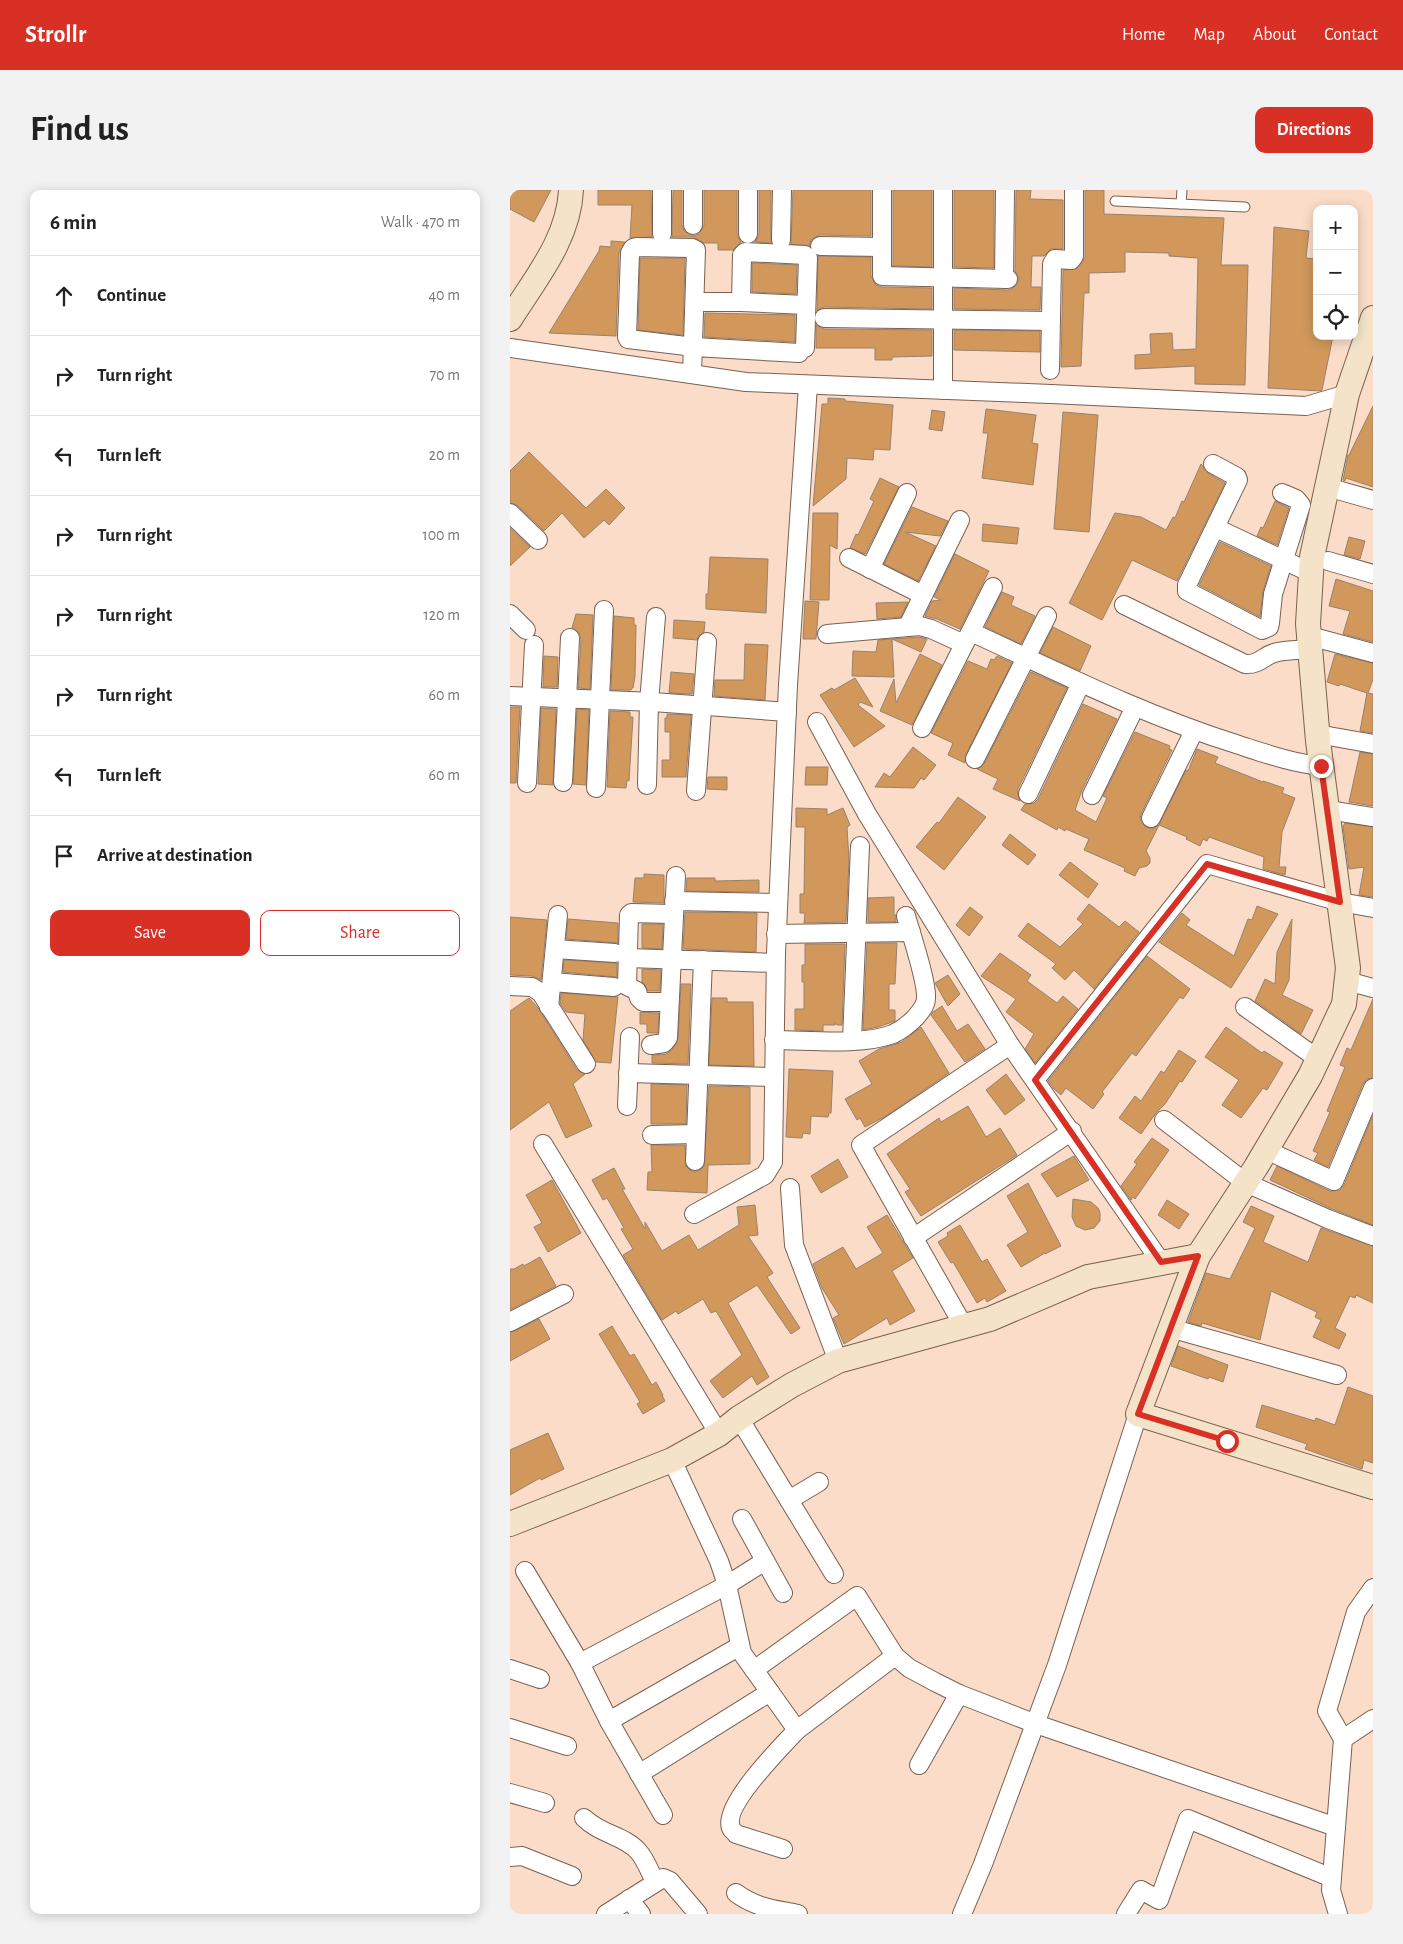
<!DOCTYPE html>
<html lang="en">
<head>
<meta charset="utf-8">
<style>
  :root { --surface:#fff; --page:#f2f2f2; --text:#222; --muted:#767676; --line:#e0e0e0; --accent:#d93025 }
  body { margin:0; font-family:"Alegreya Sans",sans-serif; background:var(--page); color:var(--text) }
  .controls { position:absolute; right:15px; top:15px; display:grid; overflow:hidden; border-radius:10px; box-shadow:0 2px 12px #0003 }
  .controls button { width:45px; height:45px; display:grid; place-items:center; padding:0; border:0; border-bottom:1px solid var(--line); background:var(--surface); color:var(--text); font:25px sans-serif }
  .stop { position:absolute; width:15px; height:15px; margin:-11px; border:4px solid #d93025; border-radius:50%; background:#fff }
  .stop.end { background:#d93025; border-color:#fff; box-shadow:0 1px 5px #0008 }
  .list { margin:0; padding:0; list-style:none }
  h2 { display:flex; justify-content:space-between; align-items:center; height:65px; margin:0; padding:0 20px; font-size:21px }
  h2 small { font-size:16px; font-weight:400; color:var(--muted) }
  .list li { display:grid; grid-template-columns:32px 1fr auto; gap:15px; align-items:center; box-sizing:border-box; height:80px; padding:0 20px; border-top:1px solid var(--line) }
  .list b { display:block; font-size:19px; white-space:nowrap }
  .list em { font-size:16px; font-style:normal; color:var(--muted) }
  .actions { display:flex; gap:10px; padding:15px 20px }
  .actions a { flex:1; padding:11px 0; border:1px solid var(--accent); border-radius:10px; text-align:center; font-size:18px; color:var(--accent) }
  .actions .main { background:var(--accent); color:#fff }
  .icon { flex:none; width:28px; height:28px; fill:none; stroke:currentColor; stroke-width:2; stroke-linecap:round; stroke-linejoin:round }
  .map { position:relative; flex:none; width:863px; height:1724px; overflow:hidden; border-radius:10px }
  header { display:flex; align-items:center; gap:30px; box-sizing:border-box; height:70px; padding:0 25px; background:var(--accent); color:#fff }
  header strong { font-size:24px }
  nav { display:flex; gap:28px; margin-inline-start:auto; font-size:18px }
  .intro { display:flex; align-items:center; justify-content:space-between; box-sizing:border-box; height:120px; padding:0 30px }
  h1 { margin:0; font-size:35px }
  .button { padding:12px 22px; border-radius:10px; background:var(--accent); color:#fff; font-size:18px; font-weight:700 }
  main { display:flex; gap:30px; padding:0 30px }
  aside { flex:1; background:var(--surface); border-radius:10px; box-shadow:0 2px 12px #0003 }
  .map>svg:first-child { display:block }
  .building { fill:#d1975b; stroke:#99826c }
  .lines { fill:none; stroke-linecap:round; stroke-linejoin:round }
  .lane-casing { stroke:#7a6050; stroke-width:11 }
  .street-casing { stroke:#7a6050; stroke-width:20 }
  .secondary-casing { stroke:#7a6050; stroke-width:26 }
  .lane { stroke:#fff; stroke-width:9 }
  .street { stroke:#fff; stroke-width:18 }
  .secondary { stroke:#f4e3c8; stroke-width:24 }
  .route { stroke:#d93025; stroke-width:6 }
</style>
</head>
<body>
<header>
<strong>Strollr</strong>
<nav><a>Home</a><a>Map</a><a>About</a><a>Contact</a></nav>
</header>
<div class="intro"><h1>Find us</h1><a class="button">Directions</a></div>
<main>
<aside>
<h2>6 min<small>Walk · 470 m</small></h2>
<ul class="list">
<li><svg class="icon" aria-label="ahead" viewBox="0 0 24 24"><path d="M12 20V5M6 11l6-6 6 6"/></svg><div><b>Continue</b></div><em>40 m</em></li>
<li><svg class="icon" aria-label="right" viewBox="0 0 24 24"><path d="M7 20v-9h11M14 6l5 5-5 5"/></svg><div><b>Turn right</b></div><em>70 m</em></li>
<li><svg class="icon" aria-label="left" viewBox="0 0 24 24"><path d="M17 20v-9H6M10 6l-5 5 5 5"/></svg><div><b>Turn left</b></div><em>20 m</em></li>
<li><svg class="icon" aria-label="right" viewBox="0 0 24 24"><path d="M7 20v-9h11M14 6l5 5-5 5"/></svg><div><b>Turn right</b></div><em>100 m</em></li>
<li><svg class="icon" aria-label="right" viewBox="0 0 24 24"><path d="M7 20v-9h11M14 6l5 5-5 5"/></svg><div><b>Turn right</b></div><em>120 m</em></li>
<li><svg class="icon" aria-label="right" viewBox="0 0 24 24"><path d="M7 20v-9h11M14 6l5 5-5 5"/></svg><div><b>Turn right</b></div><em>60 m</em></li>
<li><svg class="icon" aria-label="left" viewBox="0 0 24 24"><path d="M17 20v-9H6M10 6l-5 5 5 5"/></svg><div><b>Turn left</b></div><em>60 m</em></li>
<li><svg class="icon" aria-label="arrive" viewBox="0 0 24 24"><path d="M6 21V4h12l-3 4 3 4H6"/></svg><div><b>Arrive at destination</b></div></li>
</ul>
<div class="actions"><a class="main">Save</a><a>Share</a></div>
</aside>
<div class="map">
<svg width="863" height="1724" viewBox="0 0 863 1724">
  <rect width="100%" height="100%" fill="#fadcc9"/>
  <g class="building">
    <polygon points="0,0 41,0 24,32 0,19"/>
    <polygon points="88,0 141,0 142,47 120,48 122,15 88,15"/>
    <polygon points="163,0 172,0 172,35 174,41 183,46 189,44 194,35 194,0 227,0 227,44 231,52 223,60 208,60 208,53 194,53 183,47 162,47"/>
    <polygon points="249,0 261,0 261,53 245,52 249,44"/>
    <polygon points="283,0 361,0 361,46 310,45 301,50 299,56 281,54"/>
    <polygon points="383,0 422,0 422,77 383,76"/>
    <polygon points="444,0 484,0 484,78 444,77"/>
    <polygon points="506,0 521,0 520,9 553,10 553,59 541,59 534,66 522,66 521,97 531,97 530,120 444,119 444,98 498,100 503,98 507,94 509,89 505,81"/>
    <polygon points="575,0 594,0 594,24 714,28 711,75 738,75 735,195 685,194 685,176 625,179 625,165 641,164 640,144 662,143 663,160 686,159 688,68 659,66 659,63 615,62 615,82 579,83 579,103 574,103 571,176 551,177 553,80 566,79 572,72 575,67"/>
    <polygon points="764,37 799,41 796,68 807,69 807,146 823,146 812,200 811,201 758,198"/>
    <polygon points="101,51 115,52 109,63 106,146 39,143 89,61 90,56 101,57"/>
    <polygon points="308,66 361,67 361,86 366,95 372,97 422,98 422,119 314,117 307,121"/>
    <polygon points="130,68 175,68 173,145 128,140"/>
    <polygon points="242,73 287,75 286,104 242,102"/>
    <polygon points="195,123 285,125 285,152 194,147"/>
    <polygon points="306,135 314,139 422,140 422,166 382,167 382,170 365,170 365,158 306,158"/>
    <polygon points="444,140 530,141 530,162 444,160"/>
    <polygon points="318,208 335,209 335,211 383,215 380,260 364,259 363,270 337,268 336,289 303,316 312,214 318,214"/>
    <polygon points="863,216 863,297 836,288 835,291 833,290 838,265 839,265"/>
    <polygon points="476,219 526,225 522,253 528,254 523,295 472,288 478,243 473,243"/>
    <polygon points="422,220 435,222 432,241 419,239"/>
    <polygon points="553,222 588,225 579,342 544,339"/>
    <polygon points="19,262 76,318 96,299 115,318 99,335 94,330 74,348 52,323 34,341 7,315 0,313 0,281"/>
    <polygon points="691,274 698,283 715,293 667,391 622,370 592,430 559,413 605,323 631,327 656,340 663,327 665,328 672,311 674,312"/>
    <polygon points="370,288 389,297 355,364 340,358 346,344 348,345 364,311 360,309"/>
    <polygon points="765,311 779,318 767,355 747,346 751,337 753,338 755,334"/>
    <polygon points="402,317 438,331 430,346 395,342 426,356 408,391 374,374"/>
    <polygon points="303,323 328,323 327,359 320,355 319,410 300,410"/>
    <polygon points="473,334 509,338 507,354 472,351"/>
    <polygon points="0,338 20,357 0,376"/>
    <polygon points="839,347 855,351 850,369 834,365"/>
    <polygon points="710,352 761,376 753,401 750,427 689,395"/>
    <polygon points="445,364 479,381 450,439 427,429 415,426 422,411 431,410 424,407"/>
    <polygon points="200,367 258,369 256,423 196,419 196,404 198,404"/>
    <polygon points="826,389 863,401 863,452 833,444 840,421 819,416"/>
    <polygon points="492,402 504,407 501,415 525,426 511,454 475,437"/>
    <polygon points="295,411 309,412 306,449 293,449"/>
    <polygon points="398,412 391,427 367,429 366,413"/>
    <polygon points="66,424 83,425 80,499 68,498 71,449 69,443 62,438"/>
    <polygon points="104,426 124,428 124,435 126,435 125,486 123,498 122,498 121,500 101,500"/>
    <polygon points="164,430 195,432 194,442 189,446 187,450 163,448"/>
    <polygon points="543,437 581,456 570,481 530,463"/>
    <polygon points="409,447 417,449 411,462 382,449 384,487 342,486 343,461 366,462 368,450"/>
    <polygon points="235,454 258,455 255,510 204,506 205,490 234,490"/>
    <polygon points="410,464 432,475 402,535 370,521 384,489 386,513"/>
    <polygon points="825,464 863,473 863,489 858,503 863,504 863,543 850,541 857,503 830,494 829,496 817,492"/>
    <polygon points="34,466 48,467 47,497 33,497"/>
    <polygon points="487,466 502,473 456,564 455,573 438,565 443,553 421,543 458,471 477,479 481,469 484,470"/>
    <polygon points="161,482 184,484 182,504 159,503"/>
    <polygon points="521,482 557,498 508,599 508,605 510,611 483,599 488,589 467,579 474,574"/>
    <polygon points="345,488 363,517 350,512 348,515 375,536 344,557 310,505 322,498 324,500"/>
    <polygon points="573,514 607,529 572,600 565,620 586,632 597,608 593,606 625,542 660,556 659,559 662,560 631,624 630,629 636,637 642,639 649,635 636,661 640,668 640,673 637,676 629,678 625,686 614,681 615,678 574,660 579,649 556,639 555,641 548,637 547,640 511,620 515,614 524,613 528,609"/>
    <polygon points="0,517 10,517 6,593 0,593"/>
    <polygon points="31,518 46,519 43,595 28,594"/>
    <polygon points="67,519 79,520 76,595 63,594"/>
    <polygon points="100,521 120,522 120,527 123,527 119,591 117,590 116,598 97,597"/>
    <polygon points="157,524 181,525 176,587 152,587 152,570 160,570 160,542 155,542 155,528 157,528"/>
    <polygon points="403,557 426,575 414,590 411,588 404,598 365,597 374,583 380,587"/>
    <polygon points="687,559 708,567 705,573 753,592 753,591 774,598 772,603 785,608 772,642 769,677 776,677 775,685 753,679 754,667 699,647 697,651 693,649 690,656 676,649 677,647 649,635 676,580 678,581"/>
    <polygon points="850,562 863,564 863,616 839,612"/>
    <polygon points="296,577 318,577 317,595 295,595"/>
    <polygon points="198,587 217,587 217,600 197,599"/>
    <polygon points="448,607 476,627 434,680 406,657 427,632 429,633"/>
    <polygon points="286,618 317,619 317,625 333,618 340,635 337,637 339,670 336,732 294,733 295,723 290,723 290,704 294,704 295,637 286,637"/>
    <polygon points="835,633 863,637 863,707 849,705 854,677 839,679 833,636"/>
    <polygon points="500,644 526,665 518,675 492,655"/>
    <polygon points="560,672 588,694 578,708 549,685"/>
    <polygon points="134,684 154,685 154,713 123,712 125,688 134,688"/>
    <polygon points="177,688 205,688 205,691 249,690 249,702 176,701"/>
    <polygon points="384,707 384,725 386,725 386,732 358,732 358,708"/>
    <polygon points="579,714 609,737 615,731 629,742 584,799 564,780 555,790 542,778 546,774 508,746 518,733 550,757 573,734 567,729"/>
    <polygon points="747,716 768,724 721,798 649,752 672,723 680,730 676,735 724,766 738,729 742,730"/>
    <polygon points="460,717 473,727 459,746 446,735"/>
    <polygon points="175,722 247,723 246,762 173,759"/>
    <polygon points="0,727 37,730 31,790 22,786 0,785"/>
    <polygon points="58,729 108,733 108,753 56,749"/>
    <polygon points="782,729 779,790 772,805 803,820 791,844 745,811 755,789 765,794 767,762"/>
    <polygon points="132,734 153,734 152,759 132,758"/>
    <polygon points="357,753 387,753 385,794 379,794 379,820 385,820 385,831 368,837 353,840"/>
    <polygon points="295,754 335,754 332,835 327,835 325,832 325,835 313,835 313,841 285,840 285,819 294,819 294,792 292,792 292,775 295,775"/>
    <polygon points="490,763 521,785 517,791 547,813 553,806 568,819 525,873 515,859 524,844 496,822 506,809 471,786"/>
    <polygon points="637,766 680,799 673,809 670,807 626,866 622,863 592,902 594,904 583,919 556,898 551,905 544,899 538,891"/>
    <polygon points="54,770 107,773 107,787 53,782"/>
    <polygon points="132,779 151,780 150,801 138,801 132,792"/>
    <polygon points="438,785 450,804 438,816 425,793"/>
    <polygon points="171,794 181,794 178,874 142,873 142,865 156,864 162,860 168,849"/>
    <polygon points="51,803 108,807 101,873 86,872 73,850 75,824 56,822 50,813"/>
    <polygon points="19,808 29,819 67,880 75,884 63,894 82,936 56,948 39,912 0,940 0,821"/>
    <polygon points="202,808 217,808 217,812 243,812 244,876 199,875"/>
    <polygon points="863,809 863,888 857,889 853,894 818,977 804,970 808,963 803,961 820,922 817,921 835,877 830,875 837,858 841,860"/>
    <polygon points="432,816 447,841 458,834 475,859 455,872 421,825 423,822"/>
    <polygon points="130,822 149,823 148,843 137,843 137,834 130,834"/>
    <polygon points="411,837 439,883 376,926 355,937 350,928 347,930 335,909 362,894 349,871 369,859 392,852"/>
    <polygon points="716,837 752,863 754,861 773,873 757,900 753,898 731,928 712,915 729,890 695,867"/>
    <polygon points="669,860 686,871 672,892 670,891 655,914 646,923 631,944 609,928 625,906 631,911 651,881 654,883"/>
    <polygon points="279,879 323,881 321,923 319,923 318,927 301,926 300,944 293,943 292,948 276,947"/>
    <polygon points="496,884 515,910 495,925 476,900"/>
    <polygon points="141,894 177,895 176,934 141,934"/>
    <polygon points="199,896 240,897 240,974 198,975 197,1003 137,1000 138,982 142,982 141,955 175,955 176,976 180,980 185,982 190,980 194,976"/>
    <polygon points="458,916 476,947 490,938 507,965 411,1026 395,1002 400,999 377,964 429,928 431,932"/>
    <polygon points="863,925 863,1035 822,1019 760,990 767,976 820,1001 830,1000 834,995"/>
    <polygon points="642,948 659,960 625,1009 623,1007 621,1010 611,996 627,974 624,972"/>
    <polygon points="564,966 579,990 547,1007 531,984"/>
    <polygon points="328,969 338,987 311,1003 301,986"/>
    <polygon points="104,978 115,999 112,999 135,1039 135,1032 152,1061 179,1045 188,1060 229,1035 227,1017 245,1015 248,1045 238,1046 263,1083 257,1087 290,1138 281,1144 247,1095 218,1113 259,1187 247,1195 242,1186 213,1208 200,1191 232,1165 206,1121 201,1123 193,1109 168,1124 166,1121 152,1130 113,1065 123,1059 111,1039 114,1038 97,1008 93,1010 82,990"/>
    <polygon points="42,990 71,1043 38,1062 24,1037 32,1033 16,1005"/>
    <polygon points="518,993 551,1056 535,1064 535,1063 511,1077 497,1055 518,1042 497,1006"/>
    <polygon points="563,1009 581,1012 588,1018 590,1022 590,1031 584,1038 575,1040 566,1036 562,1027"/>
    <polygon points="657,1010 679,1024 669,1039 648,1025"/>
    <polygon points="741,1016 764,1026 753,1052 798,1072 811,1038 863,1056 863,1113 846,1105 845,1108 840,1106 825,1138 836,1144 829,1159 803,1147 811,1130 805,1127 807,1122 761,1101 750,1150 692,1133 691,1136 678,1132 696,1083 720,1089 745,1038 733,1032"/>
    <polygon points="377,1025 403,1068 382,1081 405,1121 380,1135 377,1128 334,1154 323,1128 329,1125 312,1098 303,1074 333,1057 346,1079 373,1063 357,1037"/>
    <polygon points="450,1035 472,1072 477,1069 496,1101 477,1112 475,1108 467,1113 443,1072 441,1073 428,1052 438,1046 437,1043"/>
    <polygon points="30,1067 46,1096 0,1120 0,1079 4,1079 13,1074 14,1076"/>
    <polygon points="29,1129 40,1149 0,1171 0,1143"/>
    <polygon points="102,1136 120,1166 124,1164 142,1195 146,1192 153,1205 152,1205 155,1211 133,1224 127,1214 130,1212 89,1144"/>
    <polygon points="668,1156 718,1175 713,1192 699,1187 698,1189 661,1176"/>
    <polygon points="838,1197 863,1206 863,1273 854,1270 852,1279 795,1259 797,1254 746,1237 752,1215 805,1231 806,1228 825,1235"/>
    <polygon points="38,1243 54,1279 31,1290 30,1288 0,1305 0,1260"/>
  </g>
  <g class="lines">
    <g class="lane-casing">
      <g id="lane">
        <polyline points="605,11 735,17"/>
        <polyline points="671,14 672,0"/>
      </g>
    </g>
    <g class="street-casing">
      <g id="street">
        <polyline points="183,0 183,35"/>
        <polyline points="238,0 238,44"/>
        <polyline points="372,0 372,86 498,89"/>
        <polyline points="152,44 152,0"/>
        <polyline points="271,50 272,0"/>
        <polyline points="310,56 371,57"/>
        <polyline points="494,89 495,0"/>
        <polyline points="186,112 231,112 232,65 235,62 295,65 298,68 295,158"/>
        <polyline points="231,112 296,115"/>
        <polyline points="314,128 541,131"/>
        <polyline points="0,158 236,192 541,204 796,216 837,204"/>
        <polyline points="540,180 542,74 545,69 561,70 564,66 564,0"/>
        <polyline points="182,184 186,60 182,58 126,57 123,58 120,63 117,147 118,149 184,157 289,163"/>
        <polyline points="433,200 433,0"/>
        <polyline points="703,274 727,287 728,290 677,395 677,401 752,440 759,437 760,433 763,404 791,315 786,309 772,303"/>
        <polyline points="817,297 863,310"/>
        <polyline points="0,323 28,350"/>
        <polyline points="706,338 801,383"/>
        <polyline points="339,368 413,405"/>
        <polyline points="818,371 863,384"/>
        <polyline points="360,379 397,303"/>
        <path d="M614,415l121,59c16,1 19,-10 33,-12 10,-2 22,-2 32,-3"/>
        <polyline points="0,424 16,440"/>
        <polyline points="398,436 450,330"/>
        <path d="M461,442c87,40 173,83 265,112 28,9 55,19 85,22"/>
        <polyline points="317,444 410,436 421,439 454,454"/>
        <polyline points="807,448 863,463"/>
        <polyline points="0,506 143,512 277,522"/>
        <polyline points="307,532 357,624 500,855 651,1072"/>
        <polyline points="412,538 483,397"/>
        <polyline points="807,544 863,554"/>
        <polyline points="465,569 537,426"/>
        <polyline points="53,592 60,448"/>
        <polyline points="17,593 24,455"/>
        <polyline points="137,595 139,512 146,427"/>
        <polyline points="86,598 94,420"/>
        <polyline points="186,601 197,452"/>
        <polyline points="518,604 571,493"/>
        <polyline points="582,605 625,517"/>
        <polyline points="818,620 863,627"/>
        <polyline points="641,628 684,541"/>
        <polyline points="164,711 268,713"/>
        <polyline points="266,744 401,742"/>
        <polyline points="45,759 105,763"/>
        <polyline points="118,768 265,773"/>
        <polyline points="837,791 863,798"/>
        <polyline points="42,792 104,797"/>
        <polyline points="0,796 22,797 31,803 76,874"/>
        <polyline points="159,812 133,812 129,808 127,801 117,796 119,725 121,723 163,724"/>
        <polyline points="39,817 48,725"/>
        <polyline points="735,817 808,869"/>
        <path d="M264,850c35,0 87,6 119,-6 9,-4 16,-10 22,-16 5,-6 11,-12 11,-20 1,-17 -15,-64 -20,-82"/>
        <polyline points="342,850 350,656"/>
        <polyline points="141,855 154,853 158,848 166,686"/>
        <polyline points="118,883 264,887"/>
        <polyline points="525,890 697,674 830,712 863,718"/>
        <polyline points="117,916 120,847"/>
        <polyline points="654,930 736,993 818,1029 863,1046"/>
        <polyline points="142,945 186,944"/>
        <polyline points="33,954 209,1244"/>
        <polyline points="756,960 824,991 863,898"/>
        <polyline points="185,971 193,770"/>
        <polyline points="280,998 284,1055 328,1171"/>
        <polyline points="184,1024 255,985 263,972 266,763 278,495 298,195"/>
        <polyline points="403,1048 562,941"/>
        <polyline points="0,1132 54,1104"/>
        <polyline points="453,1135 351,955 500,855"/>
        <polyline points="660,1138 827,1185"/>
        <polyline points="229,1228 324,1384"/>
        <polyline points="162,1270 209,1371 217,1395 232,1463 287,1540 385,1466"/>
        <polyline points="279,1310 309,1292"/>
        <polyline points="232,1329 273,1403"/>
        <polyline points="15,1381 70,1473 99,1531 153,1625"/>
        <polyline points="70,1473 217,1395 255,1371"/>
        <polyline points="0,1479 30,1489"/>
        <polyline points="244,1480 347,1406 385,1466 399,1478 425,1492 449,1504 526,1534 826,1637"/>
        <polyline points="99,1531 230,1456"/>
        <polyline points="0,1538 57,1556"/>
        <polyline points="833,1549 817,1521 846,1422 863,1398"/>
        <polyline points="409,1575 449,1504"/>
        <polyline points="129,1584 260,1502"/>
        <polyline points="0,1603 35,1613"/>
        <path d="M74,1628c16,16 41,18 54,33 8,9 12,21 17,31"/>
        <path d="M273,1659l-47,-15c-1,-2 -4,-3 -5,-6 -9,-22 51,-82 66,-98"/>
        <polyline points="0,1667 12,1666 62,1686"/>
        <path d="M226,1703c20,15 38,16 62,21"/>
        <polyline points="119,1709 131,1724"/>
        <polyline points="96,1724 153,1688 160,1691 188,1724"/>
        <polyline points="452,1724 473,1674 547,1475 628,1224"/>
        <polyline points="616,1724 631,1700 649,1710 678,1629 822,1688"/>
        <polyline points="828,1724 821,1700 833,1549 863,1529"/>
      </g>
    </g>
    <g class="secondary-casing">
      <g id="secondary">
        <polyline points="863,128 837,204 802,367 798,434 808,551 838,778 834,814 800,886 746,977 688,1066 628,1224 863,1297"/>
        <path d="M0,129c25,-40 59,-80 61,-129"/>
        <polyline points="0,1334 162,1270 209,1244 229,1228 282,1195 328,1171 480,1129 578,1087 688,1066"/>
      </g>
    </g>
    <use href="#lane" class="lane"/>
    <use href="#street" class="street"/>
    <use href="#secondary" class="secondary"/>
  </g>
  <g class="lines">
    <polyline class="route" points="717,1251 628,1224 688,1066 651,1072 525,890 697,674 830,712 811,576"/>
  </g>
</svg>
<div class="controls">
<button>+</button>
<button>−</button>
<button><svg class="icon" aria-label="locate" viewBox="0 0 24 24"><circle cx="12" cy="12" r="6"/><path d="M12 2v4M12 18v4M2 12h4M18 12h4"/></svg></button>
</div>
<div class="stop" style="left:717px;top:1251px"></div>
<div class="stop end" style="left:811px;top:576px"></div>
</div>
</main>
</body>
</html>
